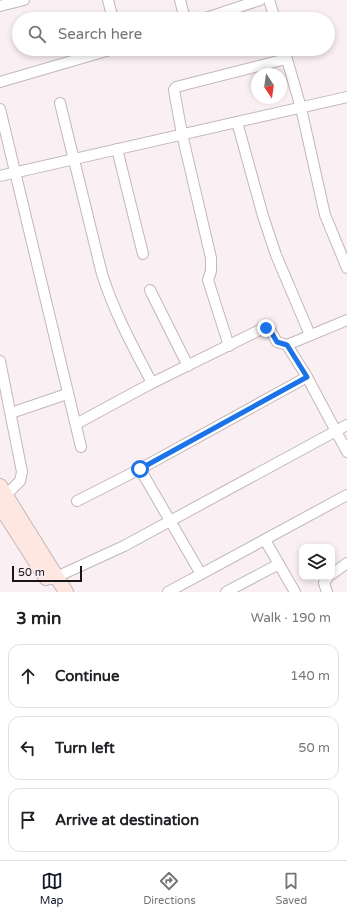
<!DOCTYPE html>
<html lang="en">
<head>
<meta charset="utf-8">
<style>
  :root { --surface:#fff; --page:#f2f2f2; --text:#202124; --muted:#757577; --line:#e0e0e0; --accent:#111827 }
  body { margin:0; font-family:"Varela Round",sans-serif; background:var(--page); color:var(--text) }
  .controls { position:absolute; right:12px; bottom:12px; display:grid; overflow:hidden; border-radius:8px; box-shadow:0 2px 6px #0003 }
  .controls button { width:36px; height:36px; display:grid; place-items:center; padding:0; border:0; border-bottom:1px solid var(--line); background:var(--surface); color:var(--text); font:20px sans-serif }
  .compass { position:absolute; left:251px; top:68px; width:36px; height:36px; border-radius:50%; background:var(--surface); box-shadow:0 2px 6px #0003; rotate:167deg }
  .scale { position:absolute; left:12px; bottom:10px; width:70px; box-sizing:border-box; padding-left:4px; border:2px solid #191516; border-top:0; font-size:11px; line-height:14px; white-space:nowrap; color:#191516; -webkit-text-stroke:3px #faeff2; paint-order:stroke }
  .stop { position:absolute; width:12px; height:12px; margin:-9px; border:3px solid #1a73e8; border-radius:50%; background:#fff }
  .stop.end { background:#1a73e8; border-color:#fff; box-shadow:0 1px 4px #0008 }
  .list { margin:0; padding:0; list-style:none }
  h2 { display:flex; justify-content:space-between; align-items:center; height:52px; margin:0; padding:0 16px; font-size:17px }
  h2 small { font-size:13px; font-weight:400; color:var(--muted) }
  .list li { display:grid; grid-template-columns:26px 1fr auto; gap:12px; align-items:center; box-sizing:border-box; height:64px; margin:0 8px 8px; padding:0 8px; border:1px solid var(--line); border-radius:12px }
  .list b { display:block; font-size:15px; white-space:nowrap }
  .list em { font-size:13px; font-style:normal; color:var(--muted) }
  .icon { flex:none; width:22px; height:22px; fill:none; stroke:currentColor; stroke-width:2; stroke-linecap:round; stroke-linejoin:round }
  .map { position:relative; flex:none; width:347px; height:592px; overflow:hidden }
  .search { position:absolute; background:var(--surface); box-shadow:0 2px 6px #0003; left:12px; right:12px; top:12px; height:44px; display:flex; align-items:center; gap:10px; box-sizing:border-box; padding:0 14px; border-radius:22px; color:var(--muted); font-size:15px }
  .sheet { height:268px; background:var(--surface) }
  nav { display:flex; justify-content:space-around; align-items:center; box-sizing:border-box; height:56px; border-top:1px solid var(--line); background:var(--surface); font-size:11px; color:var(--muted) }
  nav a { display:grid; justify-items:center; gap:2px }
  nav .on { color:var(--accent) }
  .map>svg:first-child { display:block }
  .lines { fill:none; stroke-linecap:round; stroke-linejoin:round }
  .street-casing { stroke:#c2b7ba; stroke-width:12 }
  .secondary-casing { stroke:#c2b7ba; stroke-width:16 }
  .street { stroke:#fff; stroke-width:10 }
  .secondary { stroke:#fee7e1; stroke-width:14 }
  .route { stroke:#1a73e8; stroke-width:5 }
</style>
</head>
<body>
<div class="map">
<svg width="347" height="592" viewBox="0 0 347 592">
  <rect width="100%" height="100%" fill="#faeff2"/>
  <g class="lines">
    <g class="street-casing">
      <g id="street">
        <polyline points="108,0 113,19"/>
        <polyline points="180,0 185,19"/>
        <polyline points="269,0 275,19"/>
        <polyline points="0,6 24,0"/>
        <polyline points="203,19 260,0"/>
        <polyline points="284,49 301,108 325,215 347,268"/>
        <polyline points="0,82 113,49"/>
        <path d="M60,103l42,171c12,38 31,73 50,109"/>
        <polyline points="0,109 81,447"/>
        <polyline points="237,122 263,216 276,255 310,335"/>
        <polyline points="117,149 143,254"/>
        <polyline points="0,176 347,97"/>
        <polyline points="150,290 188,366"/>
        <polyline points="287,345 307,377 347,452"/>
        <polyline points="229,346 208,280 211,271 211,258 182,134 174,90 176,87 286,59"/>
        <polyline points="0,361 22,472 20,481 2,499"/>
        <polyline points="11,413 67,394"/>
        <polyline points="76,424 152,383 264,328 270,330 277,342 287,345 347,320"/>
        <polyline points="140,469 201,574"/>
        <polyline points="77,501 140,469 307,377"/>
        <polyline points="265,540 295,592"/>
        <polyline points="332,574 347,563"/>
        <polyline points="52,579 124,546 347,425"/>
        <polyline points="168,592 347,495"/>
        <polyline points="226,592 279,564"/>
        <polyline points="327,592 324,583 328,577"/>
      </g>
    </g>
    <g class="secondary-casing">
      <g id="secondary">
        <polyline points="0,486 66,592"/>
        <polyline points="0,506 46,578"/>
      </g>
    </g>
    <use href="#street" class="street"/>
    <use href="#secondary" class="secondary"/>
  </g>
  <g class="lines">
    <polyline class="route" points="140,469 307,377 287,345 277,342 270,330 266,328"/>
  </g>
</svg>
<div class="controls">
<button><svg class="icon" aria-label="layers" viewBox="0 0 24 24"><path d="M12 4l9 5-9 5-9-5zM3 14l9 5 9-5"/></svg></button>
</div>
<svg class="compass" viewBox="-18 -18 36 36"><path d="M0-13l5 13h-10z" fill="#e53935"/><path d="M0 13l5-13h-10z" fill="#757577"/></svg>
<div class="scale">50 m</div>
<div class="stop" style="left:140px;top:469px"></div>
<div class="stop end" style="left:266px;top:328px"></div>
<div class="search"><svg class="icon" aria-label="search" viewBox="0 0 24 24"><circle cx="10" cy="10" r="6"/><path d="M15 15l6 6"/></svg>Search here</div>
</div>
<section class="sheet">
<h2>3 min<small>Walk · 190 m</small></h2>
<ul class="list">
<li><svg class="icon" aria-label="ahead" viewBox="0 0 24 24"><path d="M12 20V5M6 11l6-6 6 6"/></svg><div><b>Continue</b></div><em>140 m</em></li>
<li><svg class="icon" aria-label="left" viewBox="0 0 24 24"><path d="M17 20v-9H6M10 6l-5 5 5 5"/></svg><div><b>Turn left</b></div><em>50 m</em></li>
<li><svg class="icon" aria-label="arrive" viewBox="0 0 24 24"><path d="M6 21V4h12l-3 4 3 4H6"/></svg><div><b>Arrive at destination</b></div></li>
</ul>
</section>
<nav>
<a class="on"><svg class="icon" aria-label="map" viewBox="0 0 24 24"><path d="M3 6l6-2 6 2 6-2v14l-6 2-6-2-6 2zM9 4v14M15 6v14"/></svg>Map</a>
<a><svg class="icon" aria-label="directions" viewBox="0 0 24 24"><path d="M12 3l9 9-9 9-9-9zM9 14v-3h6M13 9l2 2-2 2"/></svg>Directions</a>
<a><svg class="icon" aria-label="saved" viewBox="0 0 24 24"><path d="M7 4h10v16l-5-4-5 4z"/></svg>Saved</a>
</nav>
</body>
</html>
